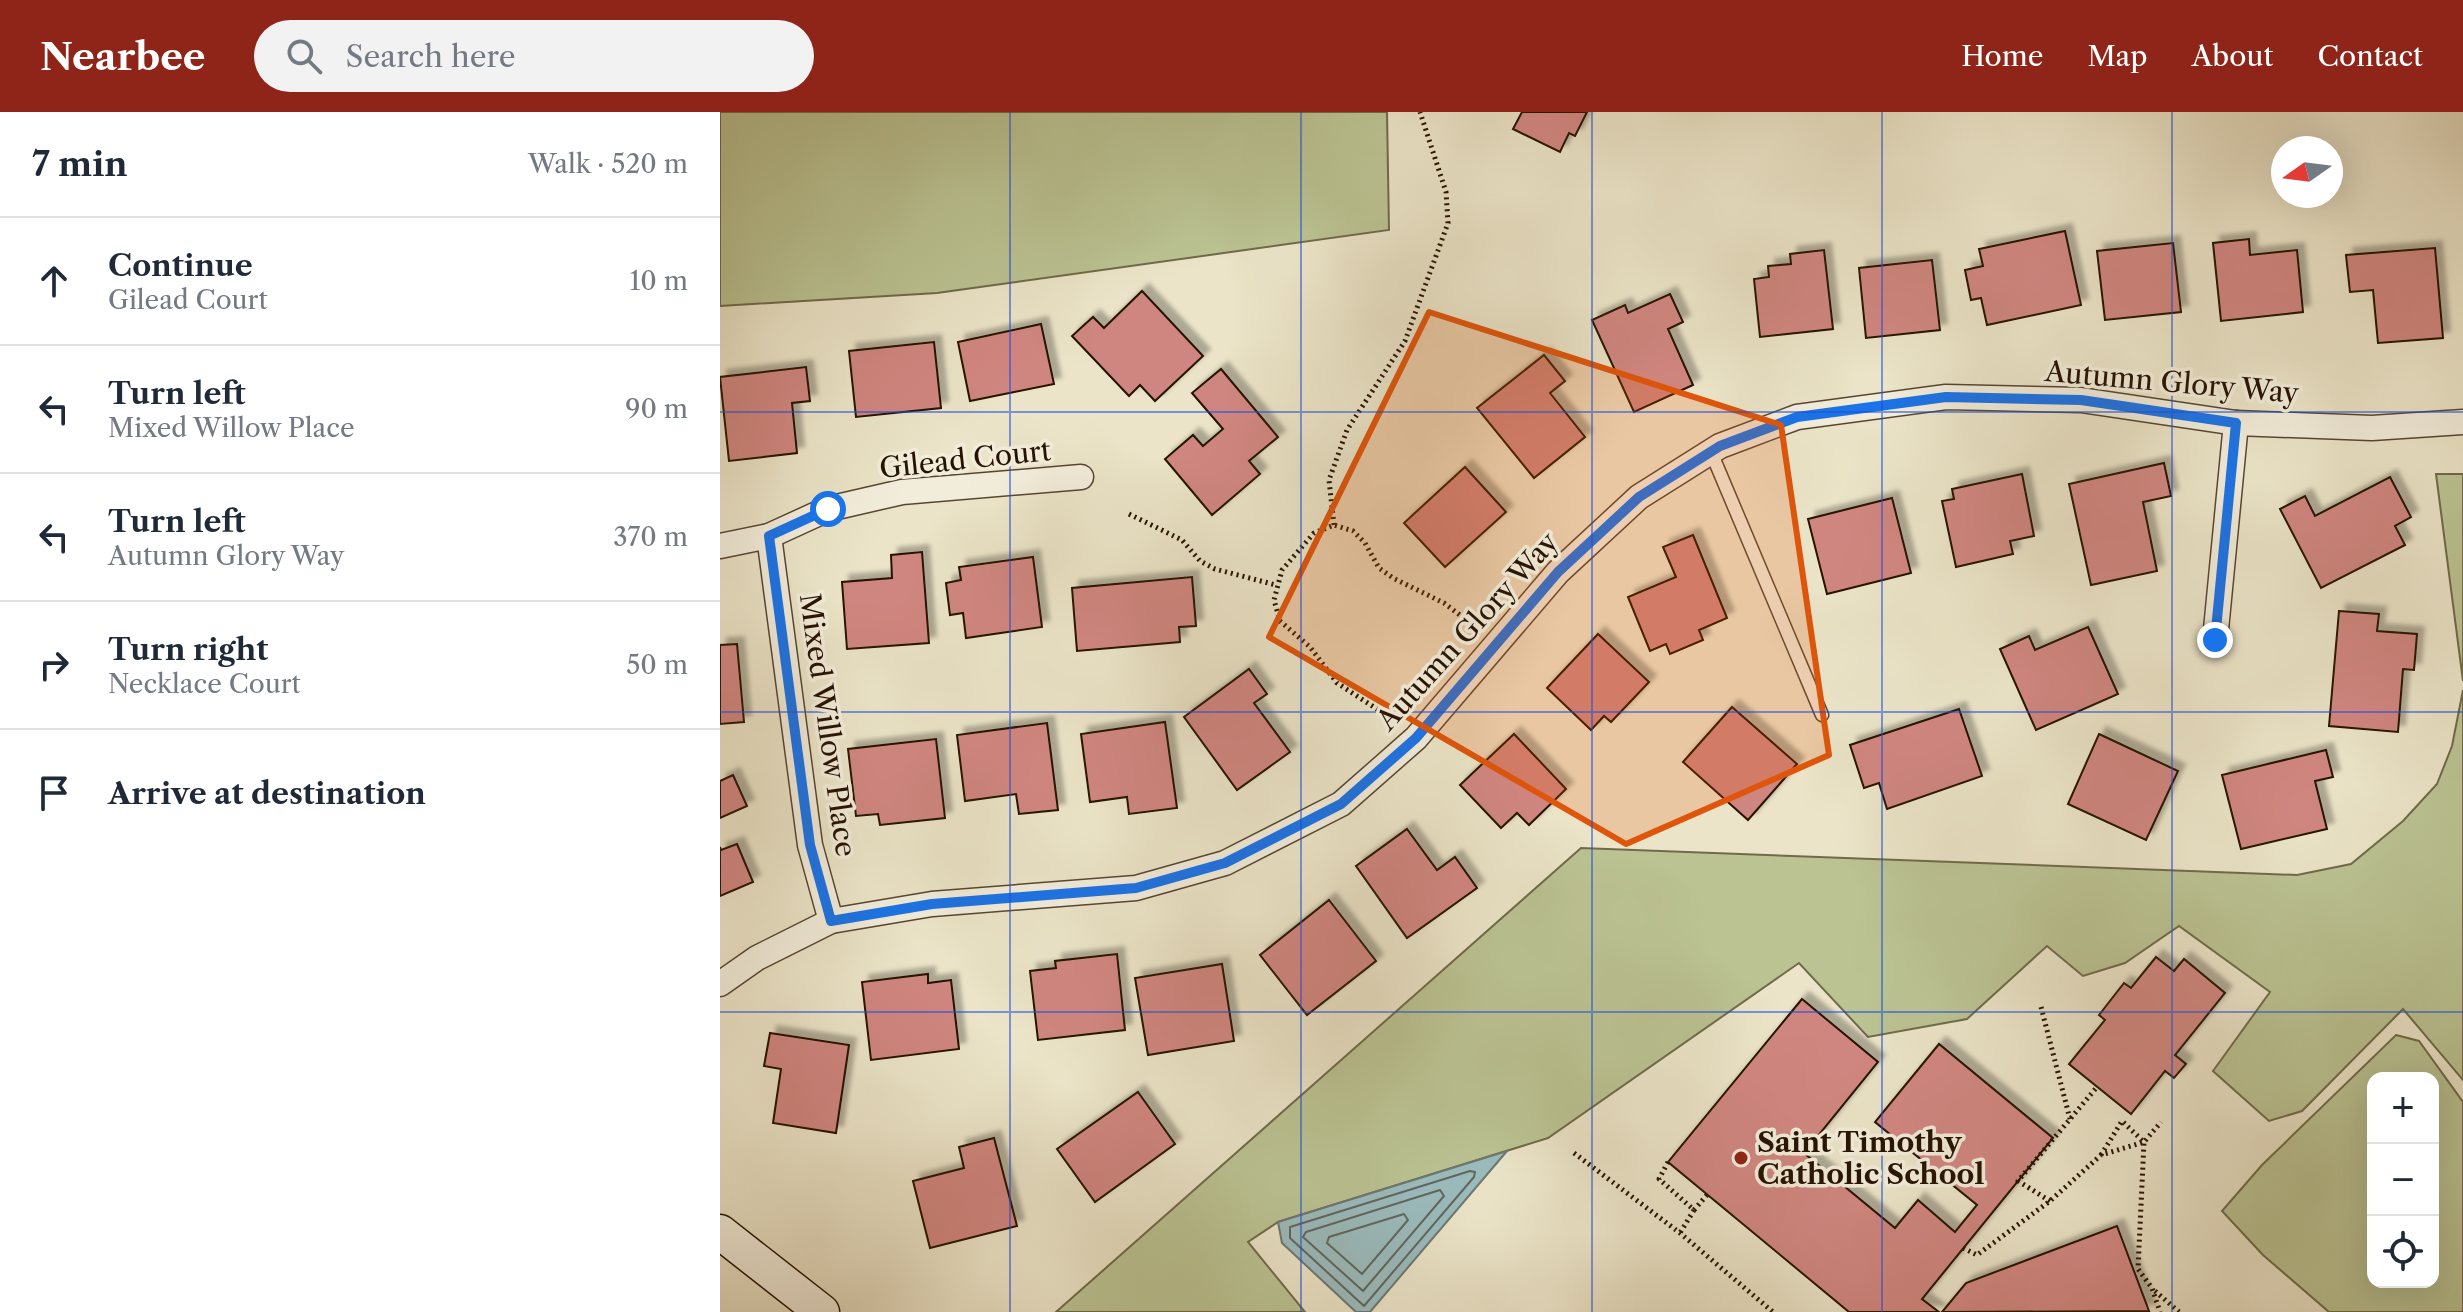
<!DOCTYPE html>
<html lang="en">
<head>
<meta charset="utf-8">
<style>
  :root { --surface:#fff; --page:#f2f2f3; --text:#1f2937; --muted:#747a83; --line:#e0e1e3; --accent:#8f2418 }
  body { margin:0; font-family:"Libre Caslon Text",serif; background:var(--page); color:var(--text) }
  .controls { position:absolute; right:24px; bottom:24px; display:grid; overflow:hidden; border-radius:16px; box-shadow:0 8px 32px #0002 }
  .controls button { width:72px; height:72px; display:grid; place-items:center; padding:0; border:0; border-bottom:2px solid var(--line); background:var(--surface); color:var(--text); font:40px sans-serif }
  .compass { position:absolute; left:1551px; top:24px; width:72px; height:72px; border-radius:50%; background:var(--surface); box-shadow:0 8px 32px #0002; rotate:256deg }
  .stop { position:absolute; width:24px; height:24px; margin:-18px; border:6px solid #1a73e8; border-radius:50%; background:#fff }
  .stop.end { background:#1a73e8; border-color:#fff; box-shadow:0 2px 8px #0008 }
  .list { margin:0; padding:0; list-style:none }
  h2 { display:flex; justify-content:space-between; align-items:center; height:104px; margin:0; padding:0 32px; font-size:34px }
  h2 small { font-size:26px; font-weight:400; color:var(--muted) }
  .list li { display:grid; grid-template-columns:52px 1fr auto; gap:24px; align-items:center; box-sizing:border-box; height:128px; padding:0 32px; border-top:2px solid var(--line) }
  .list b { display:block; font-size:30px; white-space:nowrap }
  .list p { margin:0; font-size:26px; white-space:nowrap; color:var(--muted) }
  .list em { font-size:26px; font-style:normal; color:var(--muted) }
  .icon { flex:none; width:44px; height:44px; fill:none; stroke:currentColor; stroke-width:2; stroke-linecap:round; stroke-linejoin:round }
  .map { position:relative; flex:none; width:1743px; height:1200px; overflow:hidden }
  header { display:flex; align-items:center; gap:48px; box-sizing:border-box; height:112px; padding:0 40px; background:var(--accent); color:#fff }
  header strong { font-size:38px }
  nav { display:flex; gap:44px; margin-inline-start:auto; font-size:28px }
  .search { width:560px; height:72px; background:var(--page); display:flex; align-items:center; gap:20px; box-sizing:border-box; padding:0 28px; border-radius:44px; color:var(--muted); font-size:30px }
  main { display:flex }
  aside { flex:1; background:var(--surface) }
  .map>svg:first-child { display:block }
  .green { fill:#bbc393; stroke:#706a4a; stroke-width:2; fill-rule:evenodd }
  .water { fill:#9bbcbe; stroke:#6c7872; stroke-width:2 }
  .lines { fill:none; stroke-linecap:round; stroke-linejoin:round }
  .shore { stroke:#60675f; stroke-width:2 }
  .building { fill:#d08680; stroke:#261200; stroke-width:2; filter:url(#shadow) }
  .service-casing { stroke:#574632; stroke-width:15 }
  .minor-casing { stroke:#574632; stroke-width:27 }
  .secondary-casing { stroke:#261200; stroke-width:37 }
  .path { stroke:#261200; stroke-width:5; stroke-dasharray:2 4; stroke-linecap:butt }
  .service { stroke:#f2eddb; stroke-width:12 }
  .minor { stroke:#f2eddb; stroke-width:24 }
  .secondary { stroke:#f2eddb; stroke-width:34 }
  .route { stroke:#1a73e8; stroke-width:10 }
  .marked { fill:#de550b; fill-opacity:0.2; stroke:#de550b; stroke-width:6; stroke-linejoin:round }
  .grid { fill:none; stroke:#1d4ed8; stroke-width:2; stroke-opacity:0.55 }
  .poi-dot { fill:#8f2418; stroke:#f2eddb; stroke-width:3 }
  .labels { text-anchor:middle; stroke-width:7; stroke-linejoin:round; paint-order:stroke }
  .street-label { font-size:28px; fill:#261200; stroke:#f2eddb }
  .poi-label { font-size:28px; font-weight:bold; fill:#261200; stroke:#f2eddb; text-anchor:start }
</style>
</head>
<body>
<header>
<strong>Nearbee</strong>
<div class="search"><svg class="icon" aria-label="search" viewBox="0 0 24 24"><circle cx="10" cy="10" r="6"/><path d="M15 15l6 6"/></svg>Search here</div>
<nav><a>Home</a><a>Map</a><a>About</a><a>Contact</a></nav>
</header>
<main>
<aside>
<h2>7 min<small>Walk · 520 m</small></h2>
<ul class="list">
<li><svg class="icon" aria-label="ahead" viewBox="0 0 24 24"><path d="M12 20V5M6 11l6-6 6 6"/></svg><div><b>Continue</b><p>Gilead Court</p></div><em>10 m</em></li>
<li><svg class="icon" aria-label="left" viewBox="0 0 24 24"><path d="M17 20v-9H6M10 6l-5 5 5 5"/></svg><div><b>Turn left</b><p>Mixed Willow Place</p></div><em>90 m</em></li>
<li><svg class="icon" aria-label="left" viewBox="0 0 24 24"><path d="M17 20v-9H6M10 6l-5 5 5 5"/></svg><div><b>Turn left</b><p>Autumn Glory Way</p></div><em>370 m</em></li>
<li><svg class="icon" aria-label="right" viewBox="0 0 24 24"><path d="M7 20v-9h11M14 6l5 5-5 5"/></svg><div><b>Turn right</b><p>Necklace Court</p></div><em>50 m</em></li>
<li><svg class="icon" aria-label="arrive" viewBox="0 0 24 24"><path d="M6 21V4h12l-3 4 3 4H6"/></svg><div><b>Arrive at destination</b></div></li>
</ul>
</aside>
<div class="map">
<svg width="1743" height="1200" viewBox="0 0 1743 1200">
  <defs>
    <filter id="shadow"><feDropShadow dx="7" dy="-7" stdDeviation="2" flood-color="#0004"/></filter>
  </defs>
  <rect width="100%" height="100%" fill="#ebe4c8"/>
  <filter id="stains"><feTurbulence type="fractalNoise" baseFrequency=".0025" numOctaves="4"/><feColorMatrix values="0 0 0 0 .2 0 0 0 0 .09 0 0 0 0 .02 0 0 0 .5 -.17"/></filter>
  <radialGradient id="worn" r=".72"><stop offset=".6" stop-color="#630" stop-opacity="0"/><stop offset="1" stop-color="#630" stop-opacity=".3"/></radialGradient>
  <g class="green">
    <polygon points="0,0 667,0 669,118 217,181 0,194"/>
    <polygon points="1716,362 1743,362 1743,569"/>
    <polygon points="1743,578 1743,968 1683,897 1582,999 1549,1009 1493,959 1550,880 1459,814 1405,851 1363,864 1327,834 1247,907 1148,925 1079,851 828,1026 558,1110 528,1130 585,1200 336,1200 861,736 1577,763 1631,752 1683,709 1717,672 1732,634"/>
    <path d="M1676,923l23,6 44,61v210h-134l-66,-57 -41,-44 40,-46zM1713,966v204h-60v-204z"/>
  </g>
  <polygon class="water" points="787,1039 650,1200 636,1200 562,1131 558,1110"/>
  <g class="lines">
    <g class="shore">
      <polygon points="750,1059 755,1060 754,1065 644,1194 570,1126 570,1115"/>
      <polygon points="720,1078 724,1084 643,1179 583,1125 586,1120"/>
      <polygon points="684,1102 688,1108 642,1162 607,1131 609,1125"/>
    </g>
  </g>
  <g class="building">
    <polygon points="802,0 867,0 855,24 849,21 840,40 793,17"/>
    <polygon points="1345,119 1361,193 1267,213 1261,186 1251,188 1245,158 1263,154 1259,137"/>
    <polygon points="1529,127 1530,143 1577,138 1583,200 1501,209 1493,131"/>
    <polygon points="1453,131 1461,200 1385,208 1377,139"/>
    <polygon points="1715,136 1723,226 1658,231 1653,178 1630,180 1626,143"/>
    <polygon points="1104,138 1113,217 1040,225 1034,167 1049,165 1048,154 1071,152 1070,142"/>
    <polygon points="1212,148 1220,218 1146,226 1139,156"/>
    <polygon points="422,179 483,244 435,289 420,273 409,284 352,224 373,205 384,216"/>
    <polygon points="950,182 963,210 948,217 973,273 914,300 872,208 905,193 908,201"/>
    <polygon points="321,212 334,272 250,289 238,230"/>
    <polygon points="214,230 221,296 136,305 129,239"/>
    <polygon points="824,243 845,269 830,281 865,325 814,366 757,296"/>
    <polygon points="86,255 90,289 72,291 77,341 9,349 0,265"/>
    <polygon points="501,257 558,325 529,349 540,362 492,403 445,347 473,323 483,334 503,317 472,281"/>
    <polygon points="1444,351 1451,384 1423,390 1437,459 1371,473 1349,372"/>
    <polygon points="745,355 786,400 725,455 684,411"/>
    <polygon points="1302,362 1314,424 1290,429 1293,442 1236,455 1222,389 1234,387 1232,377"/>
    <polygon points="1670,365 1691,405 1675,414 1685,433 1601,476 1560,397 1585,384 1595,404"/>
    <polygon points="1172,386 1191,461 1107,482 1088,407"/>
    <polygon points="973,423 1007,506 979,518 983,528 950,542 946,532 930,539 908,485 956,465 943,435"/>
    <polygon points="202,440 209,531 127,537 122,470 172,466 171,443"/>
    <polygon points="313,445 322,515 246,526 243,501 230,503 226,471 241,468 239,455"/>
    <polygon points="472,465 476,514 459,515 460,530 357,539 352,476"/>
    <polygon points="1619,499 1659,502 1657,519 1697,522 1694,558 1683,557 1678,620 1609,614"/>
    <polygon points="1368,515 1398,582 1316,618 1280,537 1309,524 1315,538"/>
    <polygon points="878,522 929,570 891,610 884,604 871,618 827,576"/>
    <polygon points="17,532 24,610 0,612 0,533"/>
    <polygon points="529,557 547,582 534,591 570,640 517,678 464,605"/>
    <polygon points="1012,595 1077,652 1028,708 963,650"/>
    <polygon points="1239,597 1262,664 1167,697 1159,671 1144,676 1130,633"/>
    <polygon points="445,610 457,696 409,702 407,685 370,690 361,622"/>
    <polygon points="327,611 338,698 299,702 296,682 245,689 237,623"/>
    <polygon points="794,622 846,677 809,713 797,701 781,716 740,673"/>
    <polygon points="1379,622 1458,659 1426,728 1348,692"/>
    <polygon points="216,627 225,706 160,713 158,702 136,704 128,637"/>
    <polygon points="1606,638 1613,665 1595,669 1607,717 1521,737 1502,663"/>
    <polygon points="13,663 27,694 0,706 0,669"/>
    <polygon points="687,717 717,758 735,745 757,776 687,826 636,754"/>
    <polygon points="17,732 33,770 0,784 0,735 1,738"/>
    <polygon points="609,788 656,849 587,903 540,843"/>
    <polygon points="397,842 405,918 318,928 310,859 336,856 335,849"/>
    <polygon points="1436,845 1454,859 1464,847 1505,881 1455,943 1466,952 1454,966 1445,959 1411,1002 1349,952 1385,908 1379,903 1404,871 1411,876"/>
    <polygon points="502,852 514,929 428,943 415,866"/>
    <polygon points="208,862 208,871 231,868 239,937 151,948 142,870"/>
    <polygon points="1082,887 1158,950 1084,1041 1175,1116 1198,1088 1235,1120 1257,1093 1155,1010 1219,932 1333,1026 1202,1187 1219,1200 1129,1200 948,1050"/>
    <polygon points="50,921 129,933 116,1021 53,1011 61,957 44,954"/>
    <polygon points="418,980 455,1032 375,1090 337,1037"/>
    <polygon points="274,1026 297,1114 210,1136 193,1069 244,1056 239,1035"/>
    <polygon points="1397,1114 1429,1199 1222,1200 1246,1171"/>
  </g>
  <g class="lines">
    <g class="service-casing">
      <polyline id="service" points="991,340 1102,603"/>
    </g>
    <g class="minor-casing">
      <g id="minor">
        <polyline points="49,424 90,733 111,809"/>
        <polyline points="0,434 49,424 108,397 182,380 361,365"/>
        <polyline points="1495,528 1516,311"/>
        <polyline points="0,872 37,846 111,809 212,792 416,776 505,751 621,692 696,626 838,460 919,385 1000,334 1077,305 1226,285 1361,288 1516,311 1652,316 1743,310"/>
      </g>
    </g>
    <g class="secondary-casing">
      <polyline id="secondary" points="0,1120 102,1200"/>
    </g>
    <g class="path">
      <polyline points="409,402 462,428 480,449 495,457 556,473"/>
      <polyline points="614,413 609,368 627,318 685,229 728,111 726,80 700,0"/>
      <polyline points="663,601 617,571 590,535 560,509 554,488 562,458 594,421 614,413 633,419 645,431 659,456 673,466 724,491 745,507"/>
      <polyline points="1321,895 1350,1007"/>
      <polyline points="854,1041 960,1121 1053,1200"/>
      <polyline points="1381,1043 1402,1009 1424,1030 1418,1157 1432,1176 1440,1200"/>
      <polyline points="948,1050 939,1067 974,1098 960,1121"/>
      <polyline points="1330,1089 1298,1069 1377,975"/>
      <polyline points="974,1098 987,1083"/>
      <polyline points="1243,1136 1257,1143 1330,1089 1381,1043 1424,1030 1441,1010"/>
      <polyline points="1435,1179 1459,1200"/>
    </g>
    <use href="#service" class="service"/>
    <use href="#minor" class="minor"/>
    <use href="#secondary" class="secondary"/>
  </g>
  <g class="lines">
    <polyline class="route" points="108,397 49,424 90,733 111,809 212,792 416,776 505,751 621,692 696,626 838,460 919,385 1000,334 1077,305 1226,285 1361,288 1516,311 1495,528"/>
  </g>
  <path class="marked" d="M709,200l352,113 48,330 -203,89 -357,-207z"/>
  <path class="grid" d="M290,0v1200M581,0v1200M872,0v1200M1162,0v1200M1452,0v1200M0,300h1743M0,600h1743M0,900h1743"/>
  <circle class="poi-dot" cx="1021" cy="1046" r="8"/>
  <g class="labels">
    <g class="street-label">
      <text transform="translate(1452 270) rotate(5)" y="10">Autumn Glory Way</text>
      <text transform="translate(245 347) rotate(-6)" y="10">Gilead Court</text>
      <text transform="translate(747 519) rotate(-48)" y="10">Autumn Glory Way</text>
      <text transform="translate(108 613) rotate(82)" y="10">Mixed Willow Place</text>
    </g>
    <g class="poi-label">
      <text x="1037" y="1040">Saint Timothy<tspan x="1037" dy="32">Catholic School</tspan></text>
    </g>
  </g>
  <rect width="100%" height="100%" filter="url(#stains)"/>
  <rect width="100%" height="100%" fill="url(#worn)"/>
</svg>
<div class="controls">
<button>+</button>
<button>−</button>
<button><svg class="icon" aria-label="locate" viewBox="0 0 24 24"><circle cx="12" cy="12" r="6"/><path d="M12 2v4M12 18v4M2 12h4M18 12h4"/></svg></button>
</div>
<svg class="compass" viewBox="-18 -18 36 36"><path d="M0-13l5 13h-10z" fill="#e53935"/><path d="M0 13l5-13h-10z" fill="#747a83"/></svg>
<div class="stop" style="left:108px;top:397px"></div>
<div class="stop end" style="left:1495px;top:528px"></div>
</div>
</main>
</body>
</html>
